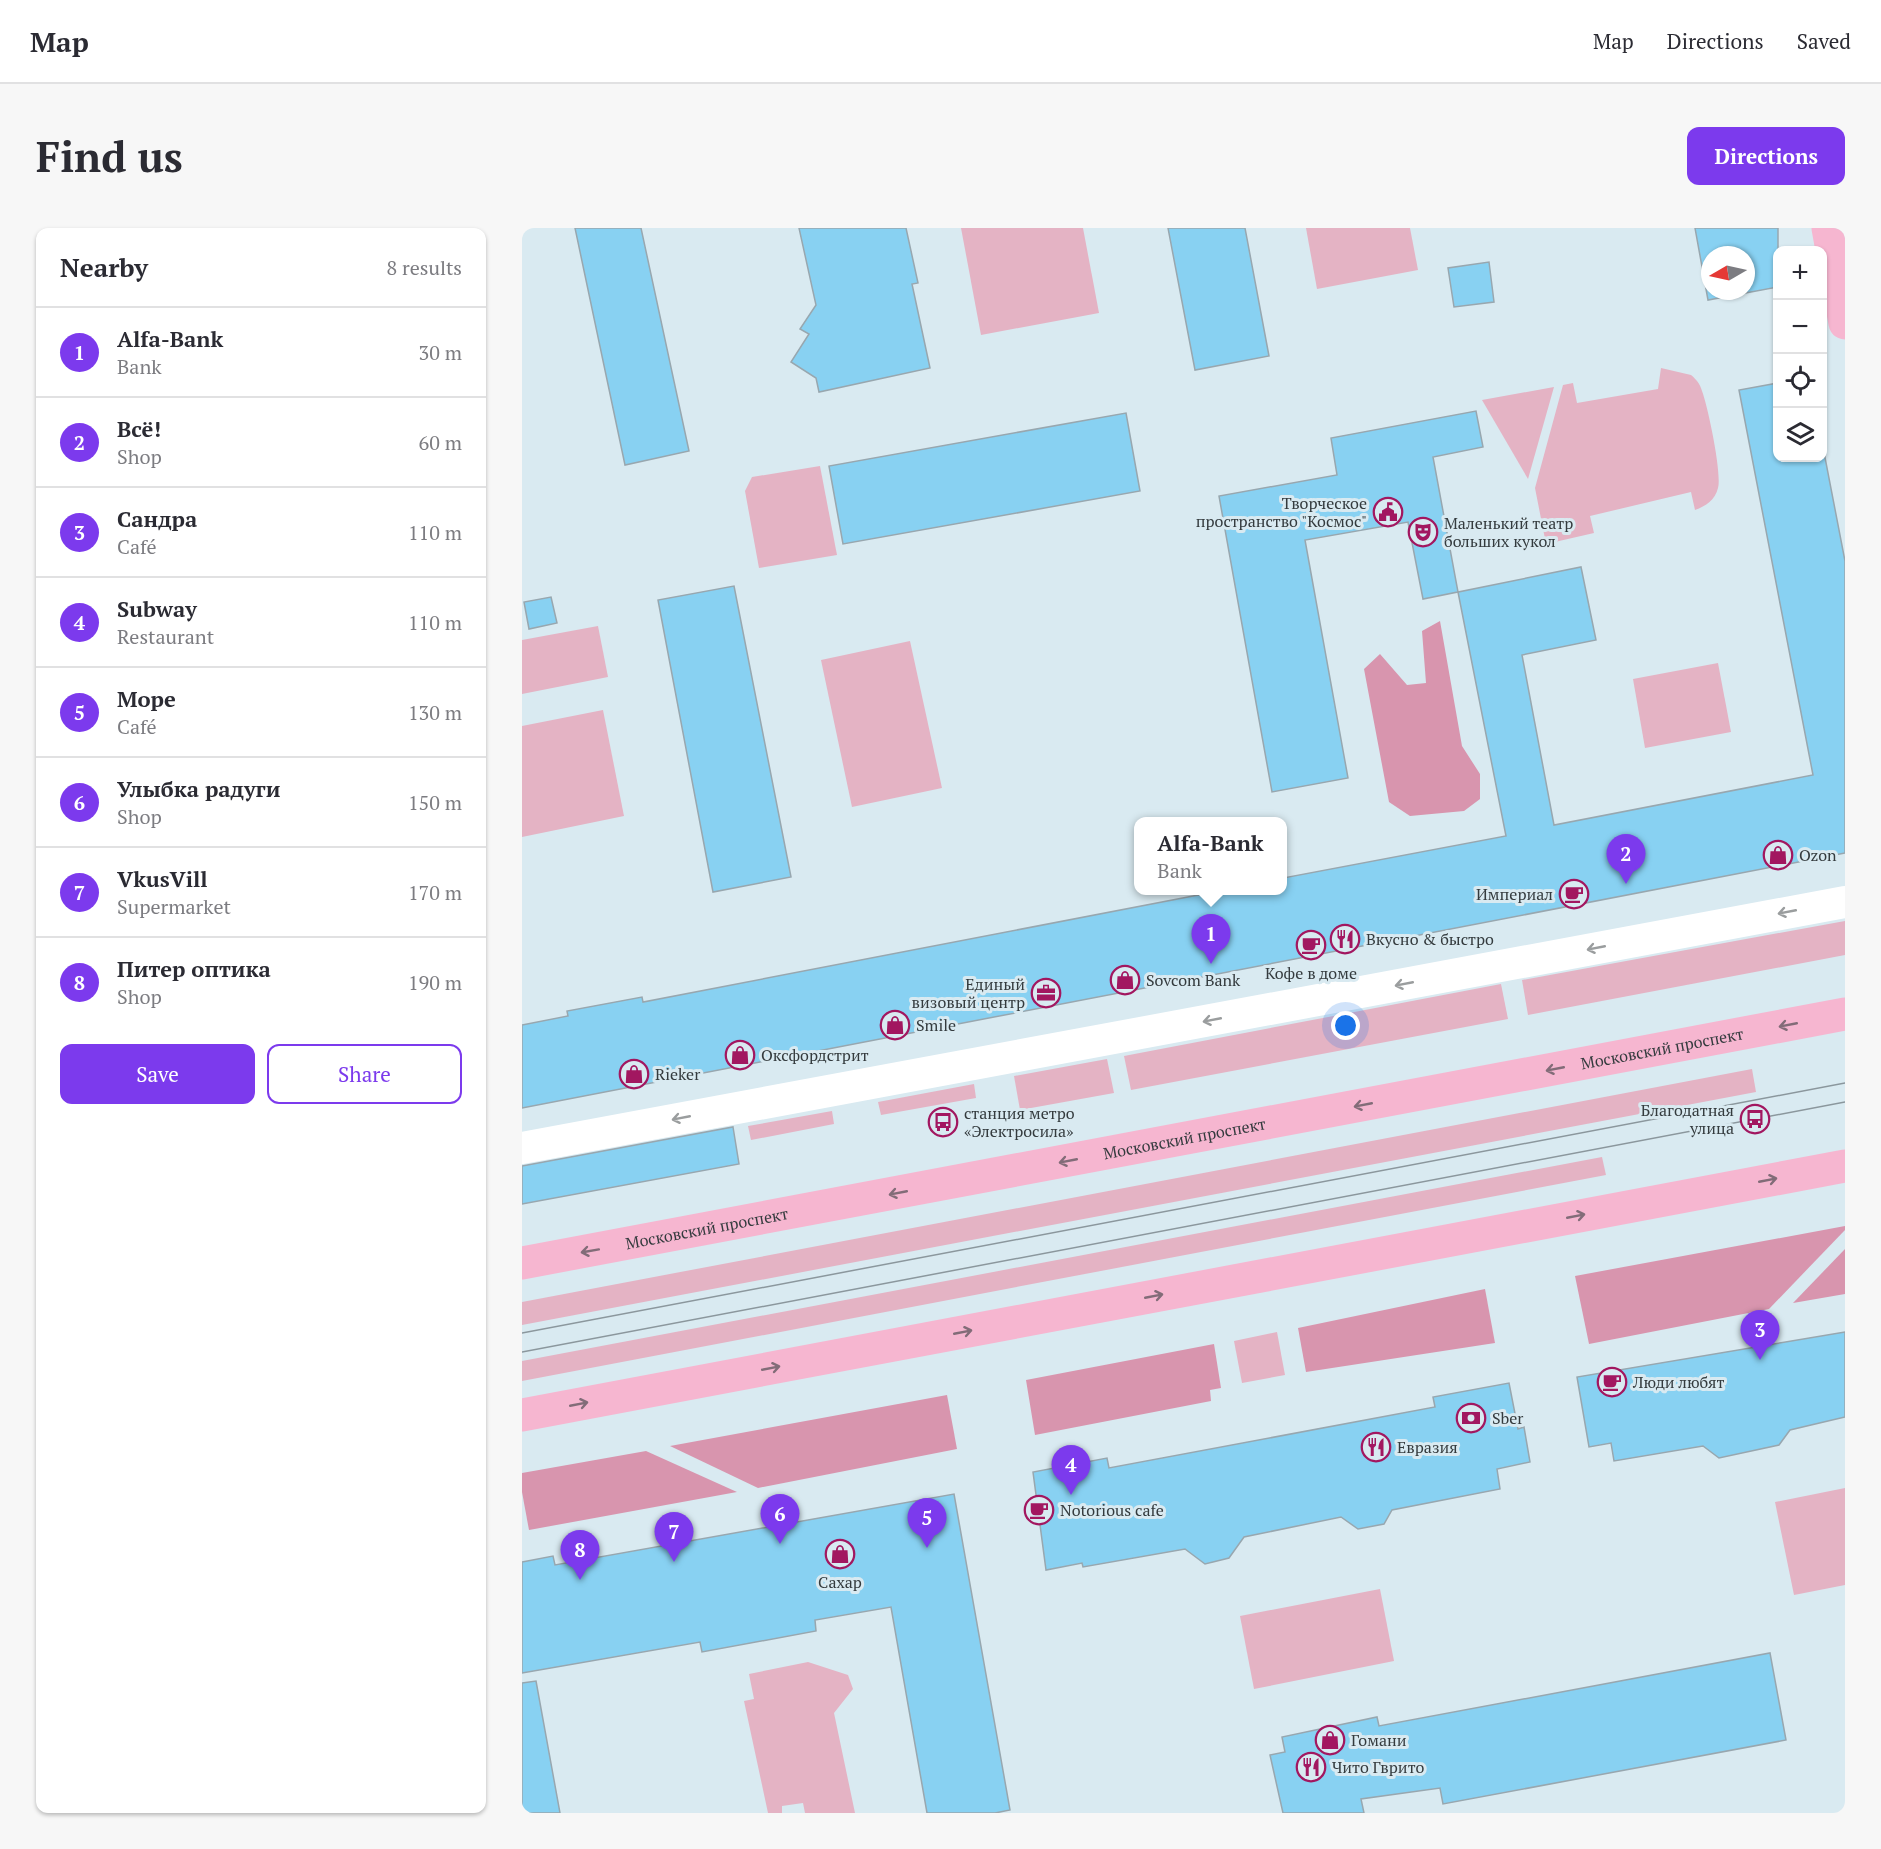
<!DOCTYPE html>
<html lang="en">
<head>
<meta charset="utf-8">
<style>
  :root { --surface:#fff; --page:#f7f7f7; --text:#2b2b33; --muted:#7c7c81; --line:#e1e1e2; --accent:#7c3aed }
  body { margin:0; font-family:"PT Serif",serif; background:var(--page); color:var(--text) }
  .controls { position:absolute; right:18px; top:18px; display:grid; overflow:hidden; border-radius:12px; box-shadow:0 2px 4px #0004 }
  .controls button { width:54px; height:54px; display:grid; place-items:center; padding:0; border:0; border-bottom:2px solid var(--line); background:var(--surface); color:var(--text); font:30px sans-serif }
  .compass { position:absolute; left:1179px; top:18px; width:54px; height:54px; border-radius:50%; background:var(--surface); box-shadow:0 2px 4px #0004; rotate:261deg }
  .you { position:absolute; left:824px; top:798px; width:21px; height:21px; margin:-15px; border:4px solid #fff; border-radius:50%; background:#1a73e8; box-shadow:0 0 0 9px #1a73e833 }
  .badge { display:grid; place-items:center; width:39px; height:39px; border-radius:50%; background:var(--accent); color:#fff; font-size:20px; font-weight:700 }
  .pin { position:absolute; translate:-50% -50px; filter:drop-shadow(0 2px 3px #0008) }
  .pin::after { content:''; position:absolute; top:32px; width:21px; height:18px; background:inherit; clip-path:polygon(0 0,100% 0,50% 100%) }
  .popup { position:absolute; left:612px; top:589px; width:153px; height:78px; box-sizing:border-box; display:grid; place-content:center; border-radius:12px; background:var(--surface); filter:drop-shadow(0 2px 4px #0005); font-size:20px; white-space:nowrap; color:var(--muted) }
  .popup b { font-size:22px; color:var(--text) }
  .popup::after { content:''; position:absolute; left:50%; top:100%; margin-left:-12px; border:12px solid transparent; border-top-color:var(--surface) }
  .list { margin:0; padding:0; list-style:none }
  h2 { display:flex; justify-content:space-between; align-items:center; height:78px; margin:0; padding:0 24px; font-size:26px }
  h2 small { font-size:20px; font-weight:400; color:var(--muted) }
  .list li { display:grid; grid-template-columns:39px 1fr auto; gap:18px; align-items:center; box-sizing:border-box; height:90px; padding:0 24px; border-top:2px solid var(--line) }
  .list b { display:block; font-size:22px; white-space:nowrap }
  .list p { margin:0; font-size:20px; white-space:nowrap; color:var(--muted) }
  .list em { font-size:20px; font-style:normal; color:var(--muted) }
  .actions { display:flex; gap:12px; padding:18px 24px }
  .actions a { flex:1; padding:14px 0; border:2px solid var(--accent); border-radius:12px; text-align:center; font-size:21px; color:var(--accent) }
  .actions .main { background:var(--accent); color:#fff }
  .icon { flex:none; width:33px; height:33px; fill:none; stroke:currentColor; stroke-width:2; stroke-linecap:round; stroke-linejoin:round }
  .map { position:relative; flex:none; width:1323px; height:1585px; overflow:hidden; border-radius:12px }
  header { display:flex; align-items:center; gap:36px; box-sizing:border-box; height:84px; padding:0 30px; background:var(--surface); border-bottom:2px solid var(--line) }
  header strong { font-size:28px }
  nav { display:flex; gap:33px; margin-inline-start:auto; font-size:21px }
  .intro { display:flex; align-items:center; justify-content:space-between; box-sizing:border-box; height:144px; padding:0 36px }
  h1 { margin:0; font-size:42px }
  .button { padding:15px 27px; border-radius:12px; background:var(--accent); color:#fff; font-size:21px; font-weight:700 }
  main { display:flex; gap:36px; padding:0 36px }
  aside { flex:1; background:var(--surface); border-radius:12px; box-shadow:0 2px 4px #0004 }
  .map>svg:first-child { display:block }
  .green { fill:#e4b3c4 }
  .forest { fill:#d895ae }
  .building { fill:#88d1f2; stroke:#98a7af; stroke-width:1.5; fill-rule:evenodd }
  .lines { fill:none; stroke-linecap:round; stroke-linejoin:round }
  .minor { stroke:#fff; stroke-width:32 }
  .primary { stroke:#f6b6d0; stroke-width:33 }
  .tram { stroke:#8b979d; stroke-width:1.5 }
  .oneway { stroke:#9a9d9e }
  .oneway2 { stroke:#826c78 }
  .labels { text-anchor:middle; stroke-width:6; stroke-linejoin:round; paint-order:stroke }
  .poi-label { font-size:16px; fill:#343b3e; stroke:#d9eaf1; text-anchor:start }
  .street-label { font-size:16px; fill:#343b3e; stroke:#d9eaf1 }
</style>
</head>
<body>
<header>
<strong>Map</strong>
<nav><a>Map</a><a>Directions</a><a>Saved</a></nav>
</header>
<div class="intro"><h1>Find us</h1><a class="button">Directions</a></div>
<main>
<aside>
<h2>Nearby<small>8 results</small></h2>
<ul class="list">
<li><span class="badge">1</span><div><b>Alfa-Bank</b><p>Bank</p></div><em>30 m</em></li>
<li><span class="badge">2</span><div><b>Всё!</b><p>Shop</p></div><em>60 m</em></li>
<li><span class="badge">3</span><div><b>Сандра</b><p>Café</p></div><em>110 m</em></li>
<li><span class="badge">4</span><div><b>Subway</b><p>Restaurant</p></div><em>110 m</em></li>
<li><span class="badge">5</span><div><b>Море</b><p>Café</p></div><em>130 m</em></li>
<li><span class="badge">6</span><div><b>Улыбка радуги</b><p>Shop</p></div><em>150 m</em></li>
<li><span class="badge">7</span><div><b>VkusVill</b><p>Supermarket</p></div><em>170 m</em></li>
<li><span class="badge">8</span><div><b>Питер оптика</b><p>Shop</p></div><em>190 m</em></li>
</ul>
<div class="actions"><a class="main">Save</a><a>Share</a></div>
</aside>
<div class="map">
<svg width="1323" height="1585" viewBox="0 0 1323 1585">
  <rect width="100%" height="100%" fill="#d9eaf1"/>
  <g class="green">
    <polygon points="439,0 561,0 577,85 459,107"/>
    <polygon points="784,0 888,0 896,42 795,61"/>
    <path d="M1139,140l30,7c6,5 9,9 11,16 6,16 20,83 16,97 -3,12 -12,18 -23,22l-4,-18 -101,24 4,17 -48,11 -11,-56 28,-103 10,-2 4,20 81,-14z"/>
    <polygon points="1032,159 1006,251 960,172"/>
    <polygon points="298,238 315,327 237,340 223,263 230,249"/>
    <polygon points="76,398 86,449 0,466 0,412"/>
    <polygon points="388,413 420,560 330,579 299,432"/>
    <polygon points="1196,435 1209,504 1123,520 1111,451"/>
    <polygon points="81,482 102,588 0,609 0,498"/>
    <polygon points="1323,693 1323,727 1006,787 1000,752"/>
    <polygon points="979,756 986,791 609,862 602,828"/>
    <polygon points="585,831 592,865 498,882 492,848"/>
    <polygon points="1230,841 1234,864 0,1097 0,1074"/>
    <polygon points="452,856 454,870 359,887 356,874"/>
    <polygon points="310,883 312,896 229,912 226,898"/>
    <polygon points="1080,929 1084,947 0,1153 0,1133"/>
    <polygon points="755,1104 763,1147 720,1155 712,1113"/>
    <polygon points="1323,1260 1323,1357 1272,1367 1253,1274"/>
    <polygon points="858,1361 872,1433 732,1461 718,1388"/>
    <polygon points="286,1434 326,1447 331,1461 312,1485 333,1585 283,1585 281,1575 260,1578 260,1585 246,1585 222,1473 232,1471 227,1446"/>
  </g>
  <g class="forest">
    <polygon points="918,393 940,518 958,546 958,571 942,583 888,588 867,574 842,441 858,426 885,457 904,455 900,403"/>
    <polygon points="1323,998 1323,1002 1247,1081 1067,1116 1053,1048"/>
    <polygon points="1323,1021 1323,1066 1271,1075"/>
    <polygon points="963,1061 973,1115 784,1144 776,1100"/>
    <polygon points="692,1116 699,1160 688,1162 689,1173 513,1207 504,1152"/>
    <polygon points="425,1167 435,1221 236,1260 148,1218"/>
    <polygon points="124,1223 215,1264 7,1302 0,1264 0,1245"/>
  </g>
  <g class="building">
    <polygon points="53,0 119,0 167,223 103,237"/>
    <polygon points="277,0 384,0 396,55 390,56 408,140 297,164 294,150 269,134 287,106 278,101 294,77"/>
    <polygon points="646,0 723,0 747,128 673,142"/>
    <path d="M1173,0h83v59l-70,13zM1188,27h36v36h-36z"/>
    <polygon points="967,34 972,74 932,79 926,40"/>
    <polygon points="1256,155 1256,230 1300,230 1300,214 1323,333 1323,625 0,880 0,797 46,788 45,783 120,769 121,774 697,663 761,663 761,650 984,608 936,364 901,371 886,294 783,312 826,550 750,564 697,268 815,247 809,210 954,183 961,219 911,229 936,364 1059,339 1074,412 1000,427 1032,597 1291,547 1217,162"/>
    <polygon points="604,185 618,263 321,316 307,238"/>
    <polygon points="212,358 269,649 191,664 136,372"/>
    <polygon points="29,369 35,395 7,401 2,374"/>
    <polygon points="211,899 217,936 0,976 0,938"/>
    <polygon points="1323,1104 1323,1189 1268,1202 1257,1217 1197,1230 1181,1218 1092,1233 1089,1215 1067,1219 1055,1149"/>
    <polygon points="987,1155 996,1201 1002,1199 1008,1234 975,1241 978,1261 870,1282 862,1296 836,1301 819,1289 722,1309 707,1330 683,1336 663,1321 561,1339 560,1335 524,1342 511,1244 585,1230 587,1240 913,1179 911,1169"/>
    <polygon points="432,1266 488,1582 473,1585 405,1585 369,1379 293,1392 294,1403 180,1424 178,1414 0,1445 0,1334 31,1328 33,1337"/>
    <polygon points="1248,1425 1264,1512 921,1576 918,1560 839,1571 842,1585 761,1585 748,1527 763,1524 760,1509 855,1489 857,1498"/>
    <polygon points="14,1453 38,1585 0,1585 0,1455"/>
  </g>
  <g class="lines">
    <polyline class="minor" points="0,920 1323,674"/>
    <g class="primary">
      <polyline points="1306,0 1323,95"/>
      <path id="s1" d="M0,1035l1323,-249"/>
      <polyline points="0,1187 1323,938"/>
    </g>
    <g class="tram">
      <polyline points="0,1105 1323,855"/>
      <polyline points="0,1124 1323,874"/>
    </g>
  </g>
  <defs><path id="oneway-shaft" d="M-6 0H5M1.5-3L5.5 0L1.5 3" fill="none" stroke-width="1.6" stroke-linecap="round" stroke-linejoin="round" transform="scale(1.5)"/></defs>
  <g class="oneway">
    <use href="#oneway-shaft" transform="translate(1265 684) rotate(169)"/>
    <use href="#oneway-shaft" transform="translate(1074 720) rotate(169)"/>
    <use href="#oneway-shaft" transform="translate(882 756) rotate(169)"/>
    <use href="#oneway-shaft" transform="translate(690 792) rotate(169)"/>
    <use href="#oneway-shaft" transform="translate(159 890) rotate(169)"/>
  </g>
  <g class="oneway2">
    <use href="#oneway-shaft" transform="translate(1266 797) rotate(169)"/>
    <use href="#oneway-shaft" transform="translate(1033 841) rotate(169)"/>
    <use href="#oneway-shaft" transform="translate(841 877) rotate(169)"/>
    <use href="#oneway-shaft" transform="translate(546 933) rotate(169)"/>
    <use href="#oneway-shaft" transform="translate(1246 952) rotate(-11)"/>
    <use href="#oneway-shaft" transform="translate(376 965) rotate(169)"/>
    <use href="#oneway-shaft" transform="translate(1054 988) rotate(-11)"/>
    <use href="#oneway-shaft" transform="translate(68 1023) rotate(170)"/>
    <use href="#oneway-shaft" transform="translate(632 1068) rotate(-11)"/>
    <use href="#oneway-shaft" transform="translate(441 1104) rotate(-11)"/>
    <use href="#oneway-shaft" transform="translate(249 1140) rotate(-11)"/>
    <use href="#oneway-shaft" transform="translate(57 1176) rotate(-11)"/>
  </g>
  <defs>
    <g id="civic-ring" transform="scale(1.5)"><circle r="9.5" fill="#d9eaf1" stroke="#a21760" stroke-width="1.5"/><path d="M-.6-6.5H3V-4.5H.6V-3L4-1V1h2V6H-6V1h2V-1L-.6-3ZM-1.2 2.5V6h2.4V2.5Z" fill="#a21760"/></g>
    <g id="theatre-ring" transform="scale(1.5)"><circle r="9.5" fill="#d9eaf1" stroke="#a21760" stroke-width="1.5"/><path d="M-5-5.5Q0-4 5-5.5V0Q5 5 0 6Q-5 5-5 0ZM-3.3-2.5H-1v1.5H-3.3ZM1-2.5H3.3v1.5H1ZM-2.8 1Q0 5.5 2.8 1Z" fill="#a21760"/></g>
    <g id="shop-ring" transform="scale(1.5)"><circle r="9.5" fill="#d9eaf1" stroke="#a21760" stroke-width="1.5"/><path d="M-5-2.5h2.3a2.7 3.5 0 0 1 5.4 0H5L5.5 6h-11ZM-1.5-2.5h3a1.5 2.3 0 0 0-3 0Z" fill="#a21760"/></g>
    <g id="cafe-ring" transform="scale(1.5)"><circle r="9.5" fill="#d9eaf1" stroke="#a21760" stroke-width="1.5"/><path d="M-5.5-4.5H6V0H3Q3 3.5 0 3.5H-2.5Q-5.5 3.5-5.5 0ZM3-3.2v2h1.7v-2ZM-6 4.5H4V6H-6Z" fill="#a21760"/></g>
    <g id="restaurant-ring" transform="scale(1.5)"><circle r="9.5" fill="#d9eaf1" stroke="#a21760" stroke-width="1.5"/><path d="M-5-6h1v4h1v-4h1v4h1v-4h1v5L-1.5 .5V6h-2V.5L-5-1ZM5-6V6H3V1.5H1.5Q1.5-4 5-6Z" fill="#a21760"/></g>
    <g id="office-ring" transform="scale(1.5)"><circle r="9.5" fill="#d9eaf1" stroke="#a21760" stroke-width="1.5"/><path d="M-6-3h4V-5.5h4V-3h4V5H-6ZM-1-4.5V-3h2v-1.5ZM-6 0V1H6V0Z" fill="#a21760"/></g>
    <g id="bus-ring" transform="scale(1.5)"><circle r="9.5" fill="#d9eaf1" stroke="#a21760" stroke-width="1.5"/><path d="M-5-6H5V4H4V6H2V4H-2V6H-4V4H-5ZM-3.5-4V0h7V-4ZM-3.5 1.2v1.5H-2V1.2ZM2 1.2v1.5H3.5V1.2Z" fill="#a21760"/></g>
    <g id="bank-ring" transform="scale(1.5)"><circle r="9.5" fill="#d9eaf1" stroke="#a21760" stroke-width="1.5"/><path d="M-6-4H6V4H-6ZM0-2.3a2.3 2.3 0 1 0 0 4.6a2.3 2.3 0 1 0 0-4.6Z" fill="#a21760"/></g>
  </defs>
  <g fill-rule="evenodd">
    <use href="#civic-ring" x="866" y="284"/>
    <use href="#theatre-ring" x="901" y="304"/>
    <use href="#shop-ring" x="1256" y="627"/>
    <use href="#cafe-ring" x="1052" y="666"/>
    <use href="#restaurant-ring" x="823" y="711"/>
    <use href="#cafe-ring" x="789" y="717"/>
    <use href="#shop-ring" x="603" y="752"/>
    <use href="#office-ring" x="524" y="765"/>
    <use href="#shop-ring" x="373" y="797"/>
    <use href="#shop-ring" x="218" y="827"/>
    <use href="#shop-ring" x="112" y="846"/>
    <use href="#bus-ring" x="1233" y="891"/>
    <use href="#bus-ring" x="421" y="894"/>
    <use href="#cafe-ring" x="1090" y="1154"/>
    <use href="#bank-ring" x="949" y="1190"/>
    <use href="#restaurant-ring" x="854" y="1219"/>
    <use href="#cafe-ring" x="517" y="1282"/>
    <use href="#shop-ring" x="318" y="1326"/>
    <use href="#shop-ring" x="808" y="1512"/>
    <use href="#restaurant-ring" x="789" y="1539"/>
  </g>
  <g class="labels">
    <g class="poi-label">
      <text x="845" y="281" text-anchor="end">Творческое<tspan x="845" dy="18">пространство "Космос"</tspan></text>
      <text x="922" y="301">Маленький театр<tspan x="922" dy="18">больших кукол</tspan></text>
      <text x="1277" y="633">Ozon</text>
      <text x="1031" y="672" text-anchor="end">Империал</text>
      <text x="844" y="717">Вкусно &amp; быстро</text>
      <text x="789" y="751" text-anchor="middle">Кофе в доме</text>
      <text x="624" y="758">Sovcom Bank</text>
      <text x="503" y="762" text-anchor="end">Единый<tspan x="503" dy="18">визовый центр</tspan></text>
      <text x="394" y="803">Smile</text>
      <text x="239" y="833">Оксфордстрит</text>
      <text x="133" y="852">Rieker</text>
      <text x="1212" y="888" text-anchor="end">Благодатная<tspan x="1212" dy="18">улица</tspan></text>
      <text x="442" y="891">станция метро<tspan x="442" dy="18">«Электросила»</tspan></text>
      <text x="1111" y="1160">Люди любят</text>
      <text x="970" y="1196">Sber</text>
      <text x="875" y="1225">Евразия</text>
      <text x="538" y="1288">Notorious cafe</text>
      <text x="318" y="1360" text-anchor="middle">Сахар</text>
      <text x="829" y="1518">Гомани</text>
      <text x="810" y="1545">Чито Гврито</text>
    </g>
    <g class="street-label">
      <text dy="6" stroke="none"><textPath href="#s1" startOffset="1160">Московский проспект</textPath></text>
      <text dy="6" stroke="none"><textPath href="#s1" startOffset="674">Московский проспект</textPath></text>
      <text dy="6" stroke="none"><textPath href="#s1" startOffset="188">Московский проспект</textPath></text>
    </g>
  </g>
</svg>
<div class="controls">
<button>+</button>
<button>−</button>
<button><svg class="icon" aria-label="locate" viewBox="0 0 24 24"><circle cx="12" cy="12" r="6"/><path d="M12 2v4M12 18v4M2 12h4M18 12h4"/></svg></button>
<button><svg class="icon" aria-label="layers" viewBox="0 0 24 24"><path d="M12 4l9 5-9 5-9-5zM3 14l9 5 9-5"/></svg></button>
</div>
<svg class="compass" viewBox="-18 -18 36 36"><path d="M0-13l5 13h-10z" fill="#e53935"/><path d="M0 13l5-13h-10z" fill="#7c7c81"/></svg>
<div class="you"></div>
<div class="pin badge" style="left:689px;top:736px">1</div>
<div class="popup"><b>Alfa-Bank</b>Bank</div>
<div class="pin badge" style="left:1104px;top:656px">2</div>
<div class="pin badge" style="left:1238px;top:1132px">3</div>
<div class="pin badge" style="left:549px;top:1267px">4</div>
<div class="pin badge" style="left:405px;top:1320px">5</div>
<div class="pin badge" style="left:258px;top:1316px">6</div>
<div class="pin badge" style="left:152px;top:1334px">7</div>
<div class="pin badge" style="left:58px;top:1352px">8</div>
</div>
</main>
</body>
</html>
